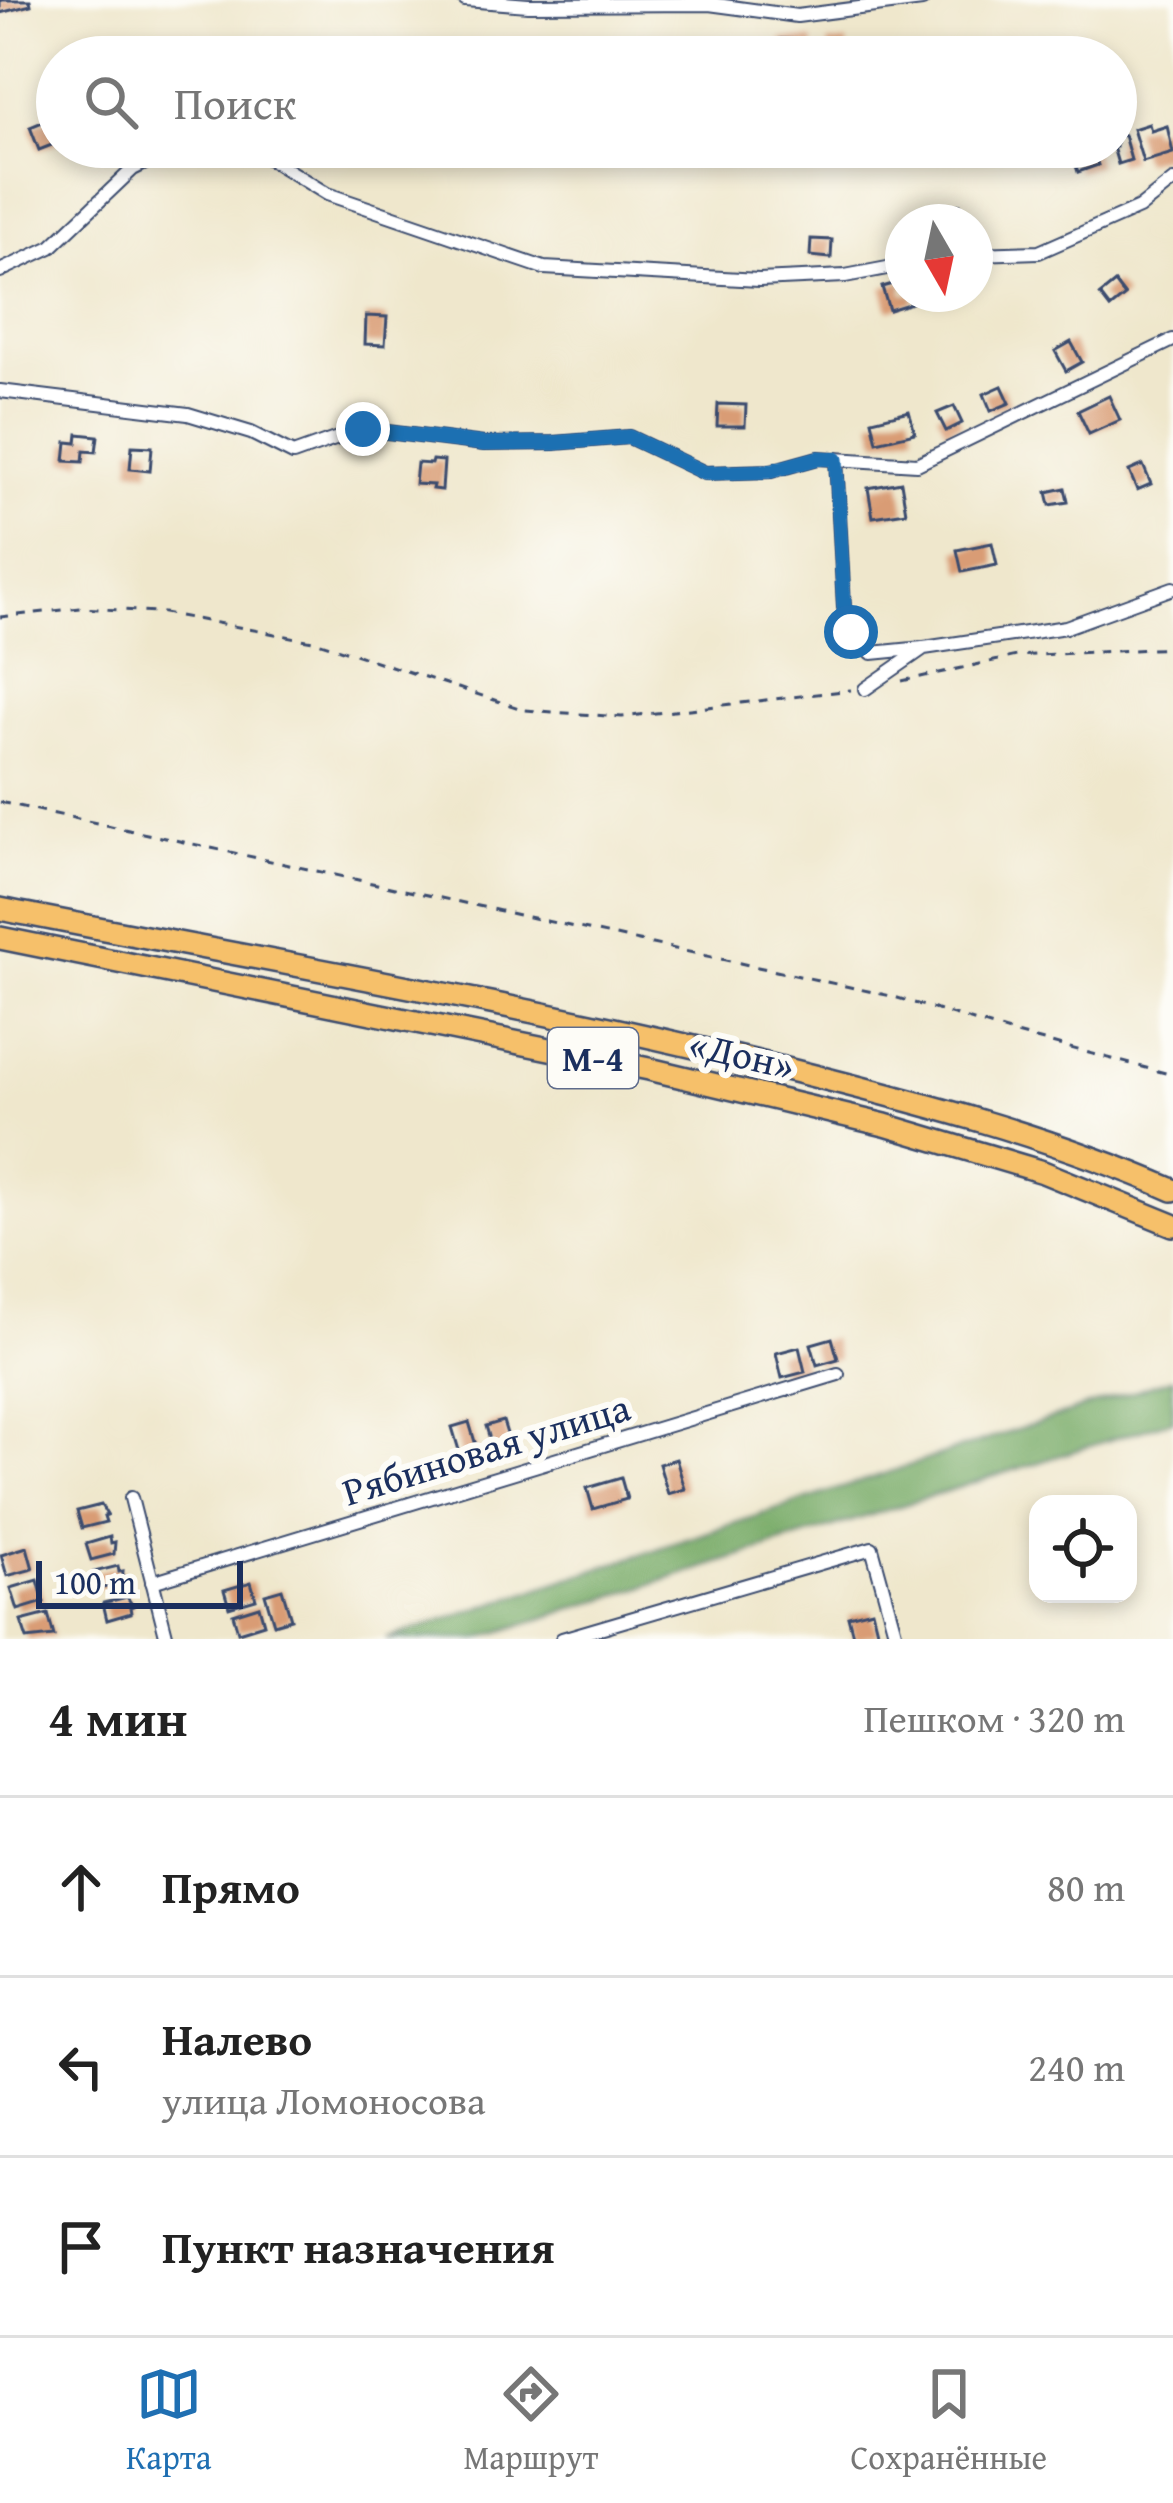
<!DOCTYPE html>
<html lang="ru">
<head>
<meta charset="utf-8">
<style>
  :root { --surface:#fff; --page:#f6f6f6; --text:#222; --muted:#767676; --line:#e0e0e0; --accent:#1f6fb2 }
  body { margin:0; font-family:"Gentium Book Plus",serif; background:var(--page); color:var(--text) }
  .controls { position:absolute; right:36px; bottom:36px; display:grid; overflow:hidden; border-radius:24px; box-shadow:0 6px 18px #0003 }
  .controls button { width:108px; height:108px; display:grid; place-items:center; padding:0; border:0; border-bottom:3px solid var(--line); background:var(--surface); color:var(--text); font:60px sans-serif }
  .compass { position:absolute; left:885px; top:204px; width:108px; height:108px; border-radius:50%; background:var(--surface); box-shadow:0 6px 18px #0003; rotate:171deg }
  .scale { position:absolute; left:36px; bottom:30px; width:207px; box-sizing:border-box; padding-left:12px; border:6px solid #1b2f5e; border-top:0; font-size:33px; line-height:42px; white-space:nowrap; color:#1b2f5e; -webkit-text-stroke:9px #fdfcf7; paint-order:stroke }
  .stop { position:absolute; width:36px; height:36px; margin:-27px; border:9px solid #1f6fb2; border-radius:50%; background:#fff }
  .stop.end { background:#1f6fb2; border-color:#fff; box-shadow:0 3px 12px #0008 }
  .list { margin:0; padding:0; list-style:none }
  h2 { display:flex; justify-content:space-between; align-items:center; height:156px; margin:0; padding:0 48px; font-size:51px }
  h2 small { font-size:39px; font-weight:400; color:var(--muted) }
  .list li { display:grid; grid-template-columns:78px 1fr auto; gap:36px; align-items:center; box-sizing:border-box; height:180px; padding:0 48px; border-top:3px solid var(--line) }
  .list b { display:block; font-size:45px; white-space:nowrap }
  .list p { margin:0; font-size:39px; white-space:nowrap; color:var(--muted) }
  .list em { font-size:39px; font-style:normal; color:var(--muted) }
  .icon { flex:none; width:66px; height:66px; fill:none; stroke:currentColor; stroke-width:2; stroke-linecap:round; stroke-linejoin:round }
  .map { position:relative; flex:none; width:1173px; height:1639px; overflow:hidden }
  .search { position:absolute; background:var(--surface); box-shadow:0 6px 18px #0003; left:36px; right:36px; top:36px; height:132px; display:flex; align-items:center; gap:30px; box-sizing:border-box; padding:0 42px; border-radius:66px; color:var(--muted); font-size:45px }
  .sheet { height:696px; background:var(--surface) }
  nav { display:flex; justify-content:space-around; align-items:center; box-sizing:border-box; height:168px; border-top:3px solid var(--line); background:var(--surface); font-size:33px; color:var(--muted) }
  nav a { display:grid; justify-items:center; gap:6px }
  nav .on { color:var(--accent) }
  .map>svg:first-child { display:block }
  .forest { fill:#7a6; stroke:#496c62; stroke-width:3 }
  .building { fill:#d99c75 }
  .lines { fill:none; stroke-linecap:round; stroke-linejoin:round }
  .street-casing { stroke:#3b4b6e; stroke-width:16 }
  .highway-casing { stroke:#3b4b6e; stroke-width:26 }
  .path { stroke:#3b4b6e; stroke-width:3; stroke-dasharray:9 9; stroke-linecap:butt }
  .street { stroke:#fff; stroke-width:12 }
  .highway { stroke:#f6c06b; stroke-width:21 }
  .route { stroke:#1f6fb2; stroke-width:15 }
  .labels { text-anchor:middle; stroke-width:12; stroke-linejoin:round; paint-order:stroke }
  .shield { fill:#fdfcf7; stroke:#5f6c8c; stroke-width:3 }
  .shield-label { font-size:36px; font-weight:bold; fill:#1b2f5e }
  .street-label { font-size:39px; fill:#1b2f5e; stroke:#fdfcf7 }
</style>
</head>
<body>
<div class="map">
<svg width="1173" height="1639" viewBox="0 0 1173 1639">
  <rect width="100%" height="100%" fill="#fdfcf7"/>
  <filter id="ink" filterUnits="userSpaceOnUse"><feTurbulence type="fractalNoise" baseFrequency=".00833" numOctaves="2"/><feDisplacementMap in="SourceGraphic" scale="24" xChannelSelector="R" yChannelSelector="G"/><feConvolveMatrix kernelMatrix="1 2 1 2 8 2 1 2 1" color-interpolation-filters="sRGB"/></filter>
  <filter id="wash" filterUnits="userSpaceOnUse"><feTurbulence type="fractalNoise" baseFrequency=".004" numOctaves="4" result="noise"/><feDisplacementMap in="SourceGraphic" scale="48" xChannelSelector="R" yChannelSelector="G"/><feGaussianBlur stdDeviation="2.7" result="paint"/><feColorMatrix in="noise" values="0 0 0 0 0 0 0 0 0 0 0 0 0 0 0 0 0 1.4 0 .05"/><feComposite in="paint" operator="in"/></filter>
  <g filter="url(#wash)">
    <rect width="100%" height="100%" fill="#efe7cc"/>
    <polygon class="forest" points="1173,1378 1173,1420 477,1639 386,1639"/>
    <g id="blocks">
      <g class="building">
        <polygon points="0,0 30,0 31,5 0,13"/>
        <polygon points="781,39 813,40 813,57 781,57"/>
        <polygon points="204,41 223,42 222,52 229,52 229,57 204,57"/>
        <polygon points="693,41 716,42 715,57 693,57"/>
        <polygon points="847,42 847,57 828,57 828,43"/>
        <polygon points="52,118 57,129 57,143 39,150 30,127"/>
        <polygon points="1149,124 1151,131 1167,126 1173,153 1143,162 1133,129"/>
        <polygon points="1124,135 1131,160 1118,164 1113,147 1116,147 1116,137"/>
        <polygon points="1070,147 1092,147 1098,165 1078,172"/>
        <polygon points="960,204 965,222 948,222 944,208"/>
        <polygon points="811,239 832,240 831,258 810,256"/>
        <polygon points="903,281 903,294 913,294 915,302 889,310 882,287"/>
        <polygon points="1115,283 1125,296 1110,308 1100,295"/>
        <polygon points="366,316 387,317 385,345 365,344"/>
        <polygon points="1071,342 1082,362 1066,371 1055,351"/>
        <polygon points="1002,386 1010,403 991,411 984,394"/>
        <polygon points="1109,396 1120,420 1089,434 1078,411"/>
        <polygon points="718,404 746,405 745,426 717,426"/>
        <polygon points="954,406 962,423 946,431 937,413"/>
        <polygon points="909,411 915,433 877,442 872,420"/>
        <polygon points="78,434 98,436 96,452 84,451 83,462 65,461 67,442 77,443"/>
        <polygon points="132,446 152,447 150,471 130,469"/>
        <polygon points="432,460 444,461 442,490 432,489 433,485 415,484 417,463 431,464"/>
        <polygon points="1143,465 1151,484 1137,490 1129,471"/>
        <polygon points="901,482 906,512 873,517 868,488"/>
        <polygon points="1065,488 1068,502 1050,505 1047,492"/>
        <polygon points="992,543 997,565 962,572 957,550"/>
        <polygon points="832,1338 838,1359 817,1365 811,1344"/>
        <polygon points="799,1347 805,1372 782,1378 776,1353"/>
        <polygon points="503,1421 512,1450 495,1456 486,1426"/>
        <polygon points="469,1422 478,1452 461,1457 452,1427"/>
        <polygon points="676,1459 685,1489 668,1494 659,1464"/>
        <polygon points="621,1478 627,1499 593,1509 587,1488"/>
        <polygon points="101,1505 107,1515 104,1516 106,1522 82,1528 77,1511"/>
        <polygon points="110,1537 111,1543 115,1542 114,1554 91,1560 86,1544"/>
        <polygon points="27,1547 33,1569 7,1576 1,1555"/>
        <polygon points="118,1566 119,1572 123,1571 122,1583 99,1589 94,1572"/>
        <polygon points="38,1580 44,1602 18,1610 11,1588"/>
        <polygon points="251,1582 256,1599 229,1607 224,1590"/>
        <polygon points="282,1589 291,1619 274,1624 265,1594"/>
        <polygon points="127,1597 133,1606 130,1607 131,1613 107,1620 103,1603"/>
        <polygon points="259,1606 264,1624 238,1632 233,1614"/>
        <polygon points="872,1610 878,1634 854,1639 848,1616"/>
        <polygon points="48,1614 54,1636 27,1639 21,1621"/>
      </g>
    </g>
  </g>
  <g filter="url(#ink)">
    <use href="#blocks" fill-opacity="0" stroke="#3b4b6e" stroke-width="3"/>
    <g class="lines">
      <g class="street-casing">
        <g id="street">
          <polyline points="465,0 528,5 709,4 797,16 922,0"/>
          <polyline points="250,147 327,194 544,268 759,280 845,276 903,265"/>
          <polyline points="975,254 1039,252 1139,208 1173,181"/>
          <polyline points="0,271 51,247 133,169 177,147"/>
          <polyline points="0,391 188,414 251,433 293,454 363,429 484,444 554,443 629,437 705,473 771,471 818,458 917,464 1173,340"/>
          <polyline points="836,459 844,607 851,632 872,653 923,648"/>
          <polyline points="865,689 924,648 1066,627 1173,588"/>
          <polyline points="131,1498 167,1639"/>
          <polyline points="152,1582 838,1374"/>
          <polyline points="562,1639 872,1548 897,1639"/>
        </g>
      </g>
      <g class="highway-casing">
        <g id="highway">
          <path d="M0,909c255,50 513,93 766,155 138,34 276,69 407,126"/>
          <polyline points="0,938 649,1069 885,1125 1043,1172 1173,1225"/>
        </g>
      </g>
      <g class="path">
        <polyline points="0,617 81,608 158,612 318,642 525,710 622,717 851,690"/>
        <polyline points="902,681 1017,656 1173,648"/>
        <polyline points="0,802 891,996 1013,1033 1173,1075"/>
      </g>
      <use href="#street" class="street"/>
      <use href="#highway" class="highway"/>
    </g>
  </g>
  <g class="lines" filter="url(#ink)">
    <polyline class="route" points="363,429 484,444 554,443 629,437 705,473 771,471 818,458 836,459 844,607 851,632"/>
  </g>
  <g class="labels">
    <rect class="shield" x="548" y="1028" width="90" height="60" rx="9"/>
    <g class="shield-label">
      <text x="593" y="1071">М-4</text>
    </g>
    <g class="street-label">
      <text transform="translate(742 1054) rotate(13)" y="14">«Дон»</text>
      <text transform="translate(486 1449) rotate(-17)" y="14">Рябиновая улица</text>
    </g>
  </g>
</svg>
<div class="controls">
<button><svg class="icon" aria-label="locate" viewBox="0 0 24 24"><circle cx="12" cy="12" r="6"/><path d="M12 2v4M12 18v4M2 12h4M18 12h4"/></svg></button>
</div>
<svg class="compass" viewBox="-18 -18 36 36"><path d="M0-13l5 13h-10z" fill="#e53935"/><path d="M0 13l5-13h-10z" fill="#767676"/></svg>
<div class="scale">100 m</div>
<div class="stop" style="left:851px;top:632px"></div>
<div class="stop end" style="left:363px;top:429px"></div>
<div class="search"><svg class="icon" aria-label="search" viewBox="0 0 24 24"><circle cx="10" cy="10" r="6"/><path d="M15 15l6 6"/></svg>Поиск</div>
</div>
<section class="sheet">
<h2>4 мин<small>Пешком · 320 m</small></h2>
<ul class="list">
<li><svg class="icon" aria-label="ahead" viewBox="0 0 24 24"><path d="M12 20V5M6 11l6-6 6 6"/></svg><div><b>Прямо</b></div><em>80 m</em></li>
<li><svg class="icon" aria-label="left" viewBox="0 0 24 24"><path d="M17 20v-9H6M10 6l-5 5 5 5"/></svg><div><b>Налево</b><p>улица Ломоносова</p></div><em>240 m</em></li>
<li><svg class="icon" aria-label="arrive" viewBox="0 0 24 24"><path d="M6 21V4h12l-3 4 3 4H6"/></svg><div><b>Пункт назначения</b></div></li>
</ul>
</section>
<nav>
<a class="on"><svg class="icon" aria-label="map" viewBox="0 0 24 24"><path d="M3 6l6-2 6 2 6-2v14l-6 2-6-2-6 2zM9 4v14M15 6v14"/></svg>Карта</a>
<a><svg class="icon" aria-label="directions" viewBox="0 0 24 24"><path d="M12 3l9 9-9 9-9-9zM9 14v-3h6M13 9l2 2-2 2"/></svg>Маршрут</a>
<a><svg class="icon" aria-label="saved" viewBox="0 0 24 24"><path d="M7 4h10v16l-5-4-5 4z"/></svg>Сохранённые</a>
</nav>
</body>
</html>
